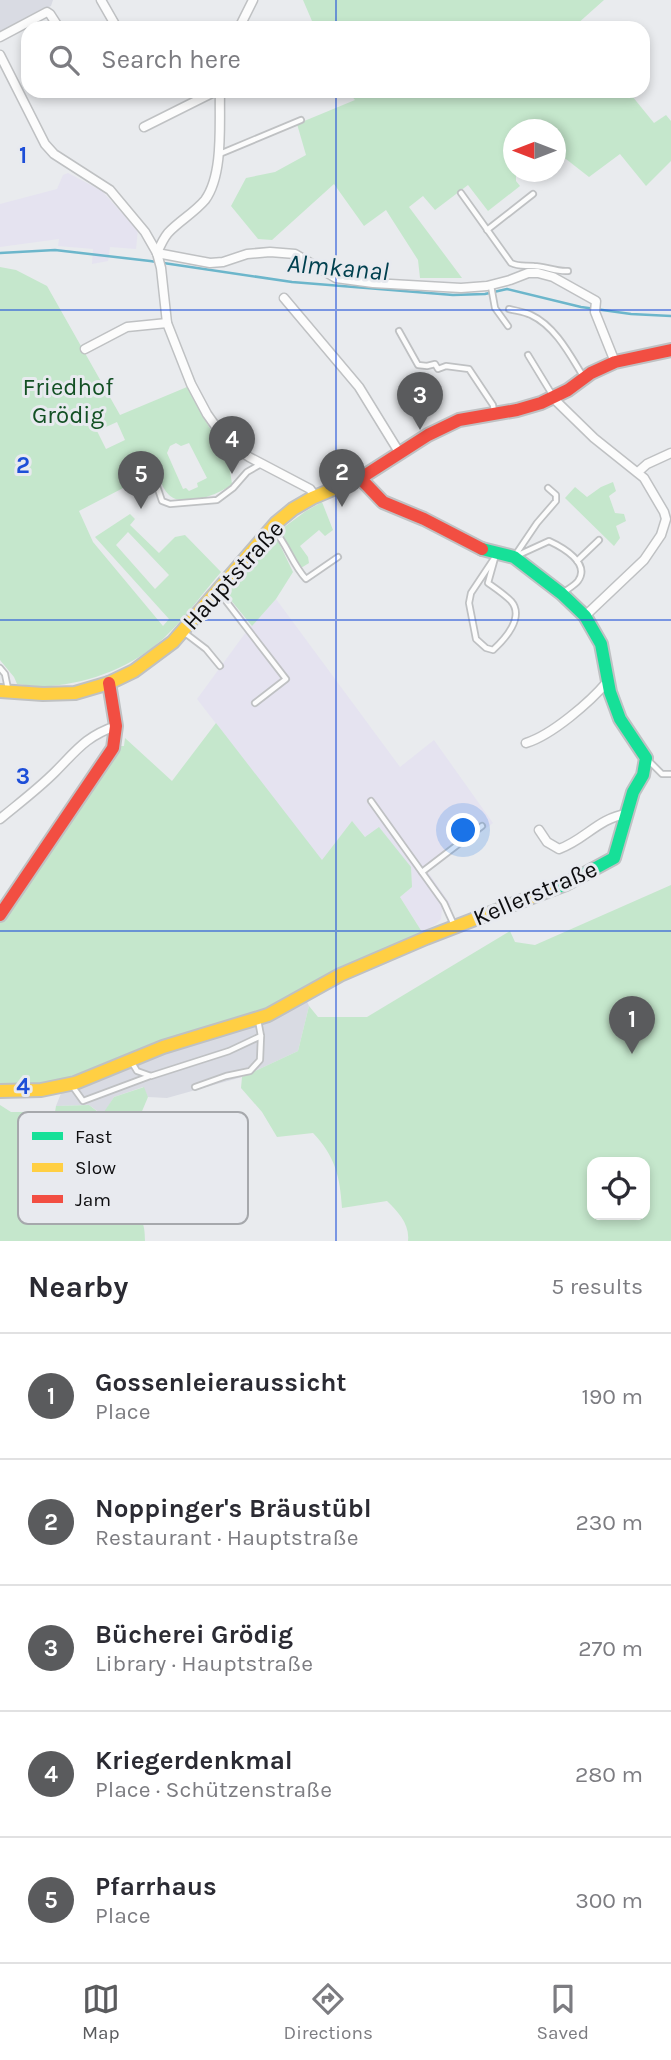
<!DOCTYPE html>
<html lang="en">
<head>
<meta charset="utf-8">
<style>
  :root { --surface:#fff; --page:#f7f7f7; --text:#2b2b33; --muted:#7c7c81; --line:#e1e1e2; --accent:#5a5b5d }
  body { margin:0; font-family:Karla,sans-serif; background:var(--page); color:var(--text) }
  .controls { position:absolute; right:21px; bottom:21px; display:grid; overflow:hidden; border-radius:14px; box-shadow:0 4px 10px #0003 }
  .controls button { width:63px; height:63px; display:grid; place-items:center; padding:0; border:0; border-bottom:2px solid var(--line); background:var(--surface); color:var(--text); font:35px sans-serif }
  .compass { position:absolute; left:503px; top:119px; width:63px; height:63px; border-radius:50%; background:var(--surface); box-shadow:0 4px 10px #0003; rotate:270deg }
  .you { position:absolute; left:464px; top:831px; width:24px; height:24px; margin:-18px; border:5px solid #fff; border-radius:50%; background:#1a73e8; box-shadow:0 0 0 10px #1a73e833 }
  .badge { display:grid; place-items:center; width:46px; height:46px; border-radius:50%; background:var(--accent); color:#fff; font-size:23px; font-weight:700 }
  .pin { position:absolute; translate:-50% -58px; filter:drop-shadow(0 2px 4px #0008) }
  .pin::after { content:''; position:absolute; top:37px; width:24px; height:21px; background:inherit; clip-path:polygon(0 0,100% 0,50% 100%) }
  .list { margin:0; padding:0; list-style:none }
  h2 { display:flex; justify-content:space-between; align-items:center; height:91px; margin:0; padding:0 28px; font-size:30px }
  h2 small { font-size:23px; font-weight:400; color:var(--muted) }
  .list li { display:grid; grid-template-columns:46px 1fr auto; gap:21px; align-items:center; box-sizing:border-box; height:126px; padding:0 28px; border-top:2px solid var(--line) }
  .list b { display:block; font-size:26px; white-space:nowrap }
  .list p { margin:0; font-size:23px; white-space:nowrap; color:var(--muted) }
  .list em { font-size:23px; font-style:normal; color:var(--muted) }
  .icon { flex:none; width:38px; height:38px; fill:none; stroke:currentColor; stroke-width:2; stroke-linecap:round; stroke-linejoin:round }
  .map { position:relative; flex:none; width:671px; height:1241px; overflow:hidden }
  .search { position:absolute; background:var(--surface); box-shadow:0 4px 10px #0003; left:21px; right:21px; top:21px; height:77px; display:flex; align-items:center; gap:18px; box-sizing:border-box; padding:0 24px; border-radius:21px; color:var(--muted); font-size:26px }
  .sheet { height:721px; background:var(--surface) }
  nav { display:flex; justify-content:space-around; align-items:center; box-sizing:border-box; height:98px; border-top:2px solid var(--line); background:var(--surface); font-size:19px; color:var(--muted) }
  nav a { display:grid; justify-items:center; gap:4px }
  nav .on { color:var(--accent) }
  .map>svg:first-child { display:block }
  .built { fill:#d9dbe3 }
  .industrial { fill:#e5e3f0 }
  .green { fill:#c5e7cc; fill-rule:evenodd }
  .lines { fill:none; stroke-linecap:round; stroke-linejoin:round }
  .stream { stroke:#6cb6cb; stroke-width:2.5 }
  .lane-casing { stroke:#bfc1c3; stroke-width:8 }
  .street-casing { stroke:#bfc1c3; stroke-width:11 }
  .fast-casing { stroke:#bfc1c3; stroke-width:16 }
  .slow-casing { stroke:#bfc1c3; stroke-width:16 }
  .jam-casing { stroke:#bfc1c3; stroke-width:16 }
  .lane { stroke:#fcfcfc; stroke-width:4.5 }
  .street { stroke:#fcfcfc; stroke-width:8 }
  .fast { stroke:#16e098; stroke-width:12 }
  .slow { stroke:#ffcf43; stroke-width:12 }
  .jam { stroke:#f24e42; stroke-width:12 }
  .grid { fill:none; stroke:#1d4ed8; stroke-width:2; stroke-opacity:0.55 }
  .labels { text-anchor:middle; stroke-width:6; stroke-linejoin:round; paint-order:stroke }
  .park-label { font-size:24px; fill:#135024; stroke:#e8eaef }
  .street-label { font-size:24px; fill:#0d0d0f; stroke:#e8eaef }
  .water-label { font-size:26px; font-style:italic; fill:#00404f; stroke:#e8eaef }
  .key { fill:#e8eaef; stroke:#a6a8ac; stroke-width:2 }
  .key-label { font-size:19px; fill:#0d0d0f }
  .grid-label { font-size:23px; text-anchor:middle; font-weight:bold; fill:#1d4ed8; stroke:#e8eaef; stroke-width:6; stroke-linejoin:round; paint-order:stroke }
</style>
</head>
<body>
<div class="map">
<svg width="671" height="1241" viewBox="0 0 671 1241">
  <rect width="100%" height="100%" fill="#e9ebee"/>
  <g class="built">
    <polygon points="0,0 53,0 51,6 0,32"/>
    <polygon points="302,990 309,1006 298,1051 242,1077 167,1098 148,1097 143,1087 114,1097 103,1115 89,1105 56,1106 67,1078 186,1034 240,1018 274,1005"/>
  </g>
  <g class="industrial">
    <polygon points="68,173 102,191 129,221 138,228 136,249 110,247 108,261 92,264 93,249 58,246 59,239 0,247 0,204 57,189 63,175"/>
    <polygon points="276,599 400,767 434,740 493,823 428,872 451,905 442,909 441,919 436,924 422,932 400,897 412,887 352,822 322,861 197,699 246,632"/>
  </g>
  <g class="green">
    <polygon points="303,0 604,0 576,25 577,28 315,28"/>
    <polygon points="347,91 628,91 654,123 666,115 671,121 671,161 646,186 620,154 589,177 557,152 562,146 556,139 556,130 514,130 514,172 516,172 516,181 520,186 488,211 468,185 435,210 423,196 409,207 462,278 420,278 418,260 386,210 364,226 334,184 272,240 258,239 231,206 246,178 275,172 306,155 297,124 355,100"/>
    <path d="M0,267l16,3 31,16 73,129 67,-28 22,40 18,23 5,34c-13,11 -49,24 -63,11 -9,-9 -10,-21 -15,-31l-6,2 2,8 -71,37 14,31 70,84 6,-7 -74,-82 35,-23 5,5 -5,6 29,28 16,-16 10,-2 36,37c-18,21 -36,46 -57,66 -30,28 -74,45 -114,48 -11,1 -22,-1 -33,-2l-3,-7 -14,-17zM117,422l8,18 -19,9 -9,-18zM176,443l5,3 8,-3 18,35 -10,5 1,4 -9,4 -3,-3 -3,1 -16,-36 3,-7zM128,532l41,43 -14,14 -39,-44z"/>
    <polygon points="613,482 616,491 609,496 615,513 624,514 626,521 616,526 620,538 614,546 565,498 575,487 587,497 601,487"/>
    <polygon points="322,502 333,530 325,536 319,530 300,546 308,557 309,563 301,568 279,531 306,511"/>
    <polygon points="274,536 279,543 293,572 276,599 252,626 225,593"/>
    <polygon points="216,723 322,860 352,821 365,837 379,827 411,867 412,887 400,897 422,932 345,967 274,1005 240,1018 186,1034 67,1078 29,1085 0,1086 0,923 102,777 121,746 124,746 125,738 172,781"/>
    <path d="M671,885v356h-263c2,-17 -10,-29 -21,-40l-45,7c-2,-32 -7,-52 -29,-75l-36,4 -15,-25 -21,-24 1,-11 56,-26 11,-45 9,11h49l143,-86 5,11 20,3zM592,1162h53v53h-53z"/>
    <path d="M144,1087l4,10 -8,19 2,10 7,7 13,45 -37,21v8c17,7 20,16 20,34h-145v-136l11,7h44l1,-6 33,-1 13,10 12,-18z"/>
  </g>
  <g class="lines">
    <polyline class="stream" points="0,253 55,250 150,261 292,282 453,295 485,294 507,289 581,307 631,314 671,316"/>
    <g class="lane-casing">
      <g id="lane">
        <polyline points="218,153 222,153 301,120"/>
        <path d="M461,193l50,70c8,4 14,2 23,3 11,0 22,6 34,5"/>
        <polyline points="487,230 533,194"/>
        <polyline points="491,286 495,308 508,326"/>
        <path d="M509,309c8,2 16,3 22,6 24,11 39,40 52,61"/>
        <polyline points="399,331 418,365 427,366 435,364 438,369 446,366 469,369 493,405 494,411"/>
        <polyline points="528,355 553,396"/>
        <polyline points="155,480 162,501 170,504 217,500 233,488 247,472 261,464"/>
        <path d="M548,488l8,7v6l-19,22 -23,34 35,-16c13,6 42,22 29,40 -3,4 -10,8 -14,11"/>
        <path d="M274,530c13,14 18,34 32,49l32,-22"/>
        <path d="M495,558l-7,25c7,5 16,11 23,18 14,16 -6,38 -18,49l-7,-2 -10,-9 -7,-36 2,-10 26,-39"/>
        <polyline points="577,561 599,540"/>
        <polyline points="219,592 286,679 255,703"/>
        <polyline points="185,633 206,649 220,666"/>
        <polyline points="0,668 5,674 8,689"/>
        <polyline points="649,761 662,774 671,774"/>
        <polyline points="371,801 444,903 454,925"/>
        <polyline points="422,872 482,826"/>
        <polyline points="258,1020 261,1036"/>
        <polyline points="131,1061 137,1071 151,1076 229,1051 261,1036 260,1060 250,1071 226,1076 195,1087"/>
        <polyline points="73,1087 83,1101 150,1076"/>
      </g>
    </g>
    <g class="street-casing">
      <g id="street">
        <polyline points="101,0 117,28"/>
        <polyline points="239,28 253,0"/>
        <polyline points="0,37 47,12 50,14 59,28"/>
        <polyline points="0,55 45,144 54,154 110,190 145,232 157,253 161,268 167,323 191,384 207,414 219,431 232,446 249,457 310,489 315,496"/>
        <polyline points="144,127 216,91"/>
        <polyline points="157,253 210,263 223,262 247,254 270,252 295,254 336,278 373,283 461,288 487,286 510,280 528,273 538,273 553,277 596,301 595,312 615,362"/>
        <path d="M157,253c3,-7 6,-14 11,-20 11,-12 26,-20 37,-33 19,-26 14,-78 15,-109"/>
        <polyline points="284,298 359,387 399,452"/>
        <polyline points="85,349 127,327 167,323"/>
        <polyline points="553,398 594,438 644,478 664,512 666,519 661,535 644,560 585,616"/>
        <polyline points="638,472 647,464 671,453"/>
        <path d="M526,743c26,-8 64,-41 81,-61"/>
        <path d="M0,819c18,-15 38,-30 55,-47 21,-21 31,-36 61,-46"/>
        <path d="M539,830l8,12 12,7c26,-9 39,-31 68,-35"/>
      </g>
    </g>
    <g class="fast-casing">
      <polyline id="fast" points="482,549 514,557 562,594 585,616 601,644 610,692 620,719 646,758 643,775 633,792 614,858 566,884 550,890"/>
    </g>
    <g class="slow-casing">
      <g id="slow">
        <polyline points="0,691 43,694 75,693 109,683 134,671 173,642 276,523 293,509 312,498 364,476"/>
        <polyline points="0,1091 41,1090 75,1083 163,1047 268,1015 340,975 426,938 550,890"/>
      </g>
    </g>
    <g class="jam-casing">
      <g id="jam">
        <polyline points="364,476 428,435 459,420 517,410 541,403 568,390 591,373 615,362 671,350"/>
        <polyline points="360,478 383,502 424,519 482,549"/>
        <polyline points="0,915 113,748 116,726 109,683"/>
      </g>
    </g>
    <use href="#lane" class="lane"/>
    <use href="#street" class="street"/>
    <use href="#fast" class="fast"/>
    <use href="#slow" class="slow"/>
    <use href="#jam" class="jam"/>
  </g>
  <path class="grid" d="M336,0v28M336,91v1150M0,310h671M0,620h671M0,931h671"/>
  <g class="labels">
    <g class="park-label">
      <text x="68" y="395">Friedhof<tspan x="68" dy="28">Grödig</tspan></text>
    </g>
    <g class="street-label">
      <text transform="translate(233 575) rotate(-48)" y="8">Hauptstraße</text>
      <text transform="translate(535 893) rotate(-23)" y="8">Kellerstraße</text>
    </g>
    <g class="water-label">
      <text transform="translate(338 267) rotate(5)" y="9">Almkanal</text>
    </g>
  </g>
  <rect x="18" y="1112" width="230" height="112" rx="10" class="key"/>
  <rect x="32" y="1132" width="31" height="8" fill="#16e098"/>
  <rect x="32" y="1163" width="31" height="9" fill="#ffcf43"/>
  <rect x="32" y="1195" width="31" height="8" fill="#f24e42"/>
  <g class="key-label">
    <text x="75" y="1143">Fast</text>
    <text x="75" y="1174">Slow</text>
    <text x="75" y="1206">Jam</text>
  </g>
  <g class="grid-label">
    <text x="23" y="163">1</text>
    <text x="23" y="473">2</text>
    <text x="23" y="784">3</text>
    <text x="23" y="1094">4</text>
  </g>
</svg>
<div class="controls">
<button><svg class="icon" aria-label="locate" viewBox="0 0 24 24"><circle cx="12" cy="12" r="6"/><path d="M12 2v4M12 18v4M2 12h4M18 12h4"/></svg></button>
</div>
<svg class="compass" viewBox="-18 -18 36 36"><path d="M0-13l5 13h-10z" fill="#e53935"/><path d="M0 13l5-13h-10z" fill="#7c7c81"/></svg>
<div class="you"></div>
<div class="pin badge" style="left:632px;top:1054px">1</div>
<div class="pin badge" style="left:342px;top:507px">2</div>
<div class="pin badge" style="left:420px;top:430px">3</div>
<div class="pin badge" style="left:232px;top:474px">4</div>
<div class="pin badge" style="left:141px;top:509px">5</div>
<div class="search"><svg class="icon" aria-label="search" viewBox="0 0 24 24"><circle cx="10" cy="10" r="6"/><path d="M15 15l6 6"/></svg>Search here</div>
</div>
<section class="sheet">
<h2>Nearby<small>5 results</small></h2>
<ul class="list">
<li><span class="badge">1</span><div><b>Gossenleieraussicht</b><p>Place</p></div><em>190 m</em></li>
<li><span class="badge">2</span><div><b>Noppinger's Bräustübl</b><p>Restaurant · Hauptstraße</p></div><em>230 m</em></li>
<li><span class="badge">3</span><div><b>Bücherei Grödig</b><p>Library · Hauptstraße</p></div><em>270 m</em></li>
<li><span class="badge">4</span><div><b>Kriegerdenkmal</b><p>Place · Schützenstraße</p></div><em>280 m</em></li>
<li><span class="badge">5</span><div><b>Pfarrhaus</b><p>Place</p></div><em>300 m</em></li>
</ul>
</section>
<nav>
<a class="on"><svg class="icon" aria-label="map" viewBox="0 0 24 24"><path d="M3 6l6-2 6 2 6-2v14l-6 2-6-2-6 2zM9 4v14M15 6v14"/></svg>Map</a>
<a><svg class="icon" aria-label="directions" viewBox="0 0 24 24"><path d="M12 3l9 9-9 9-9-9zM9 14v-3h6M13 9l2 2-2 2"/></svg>Directions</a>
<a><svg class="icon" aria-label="saved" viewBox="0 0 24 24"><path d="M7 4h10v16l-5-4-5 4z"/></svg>Saved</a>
</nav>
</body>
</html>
